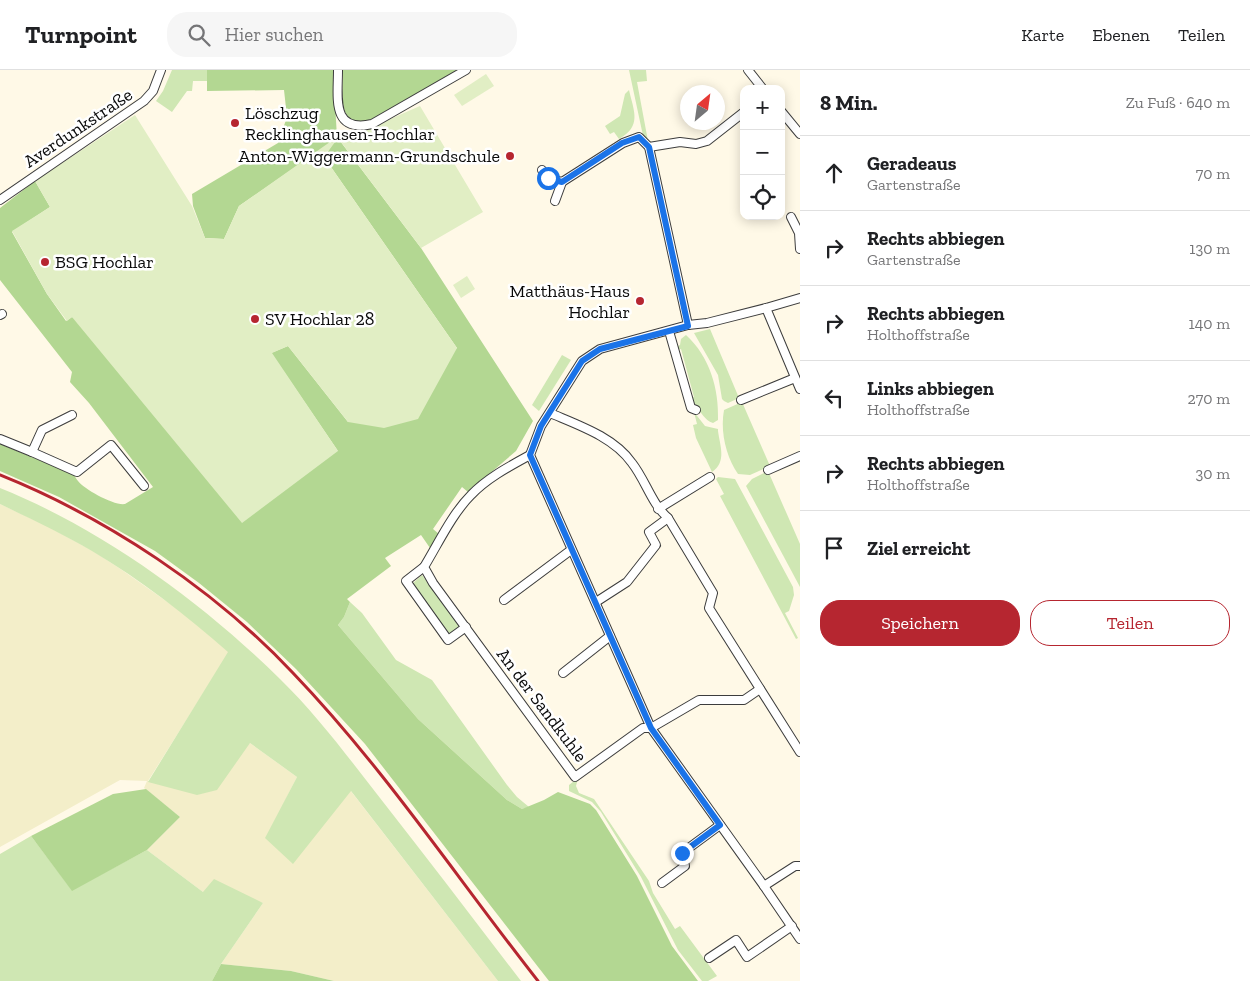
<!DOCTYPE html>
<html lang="de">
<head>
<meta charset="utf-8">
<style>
  :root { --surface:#fff; --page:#f6f6f6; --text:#202124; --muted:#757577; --line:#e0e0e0; --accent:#b62630 }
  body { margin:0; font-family:"Zilla Slab",serif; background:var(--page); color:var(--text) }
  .controls { position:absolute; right:15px; top:15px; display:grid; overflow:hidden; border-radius:10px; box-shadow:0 2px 12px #0003 }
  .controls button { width:45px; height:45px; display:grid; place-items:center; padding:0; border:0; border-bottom:1px solid var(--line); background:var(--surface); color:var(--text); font:25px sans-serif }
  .compass { position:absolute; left:680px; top:15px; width:45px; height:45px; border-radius:50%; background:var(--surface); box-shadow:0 2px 12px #0003; rotate:29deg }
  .stop { position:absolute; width:15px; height:15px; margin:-11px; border:4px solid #1a73e8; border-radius:50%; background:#fff }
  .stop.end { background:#1a73e8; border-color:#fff; box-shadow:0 1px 5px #0008 }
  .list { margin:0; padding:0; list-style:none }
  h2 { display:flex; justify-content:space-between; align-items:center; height:65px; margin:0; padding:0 20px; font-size:21px }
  h2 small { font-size:16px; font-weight:400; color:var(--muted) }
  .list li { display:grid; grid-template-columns:32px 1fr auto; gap:15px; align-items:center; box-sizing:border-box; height:75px; padding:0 20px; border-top:1px solid var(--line) }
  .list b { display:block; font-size:19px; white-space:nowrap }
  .list p { margin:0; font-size:16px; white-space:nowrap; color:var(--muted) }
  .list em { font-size:16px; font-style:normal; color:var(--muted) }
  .actions { display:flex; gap:10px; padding:15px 20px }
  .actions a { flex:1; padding:11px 0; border:1px solid var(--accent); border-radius:20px; text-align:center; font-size:18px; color:var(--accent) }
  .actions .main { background:var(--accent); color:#fff }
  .icon { flex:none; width:28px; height:28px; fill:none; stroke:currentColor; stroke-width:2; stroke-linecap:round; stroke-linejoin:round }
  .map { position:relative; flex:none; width:800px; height:911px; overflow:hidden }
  header { display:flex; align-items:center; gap:30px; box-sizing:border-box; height:70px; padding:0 25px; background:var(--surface); border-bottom:1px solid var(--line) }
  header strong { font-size:24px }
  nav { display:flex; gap:28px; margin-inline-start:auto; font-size:18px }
  .search { width:350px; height:45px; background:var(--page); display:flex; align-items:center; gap:12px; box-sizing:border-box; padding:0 18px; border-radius:20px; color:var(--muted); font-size:19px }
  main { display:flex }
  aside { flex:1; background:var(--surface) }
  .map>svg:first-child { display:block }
  .farmland { fill:#f3eec9 }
  .green { fill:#cfe7b3 }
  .forest { fill:#b3d792 }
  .pitch { fill:#e1eec4 }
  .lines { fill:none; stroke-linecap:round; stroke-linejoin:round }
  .minor-casing { stroke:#3d3d3d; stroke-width:10 }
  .minor { stroke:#fff; stroke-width:8 }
  .rail { stroke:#b62630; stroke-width:3 }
  .route { stroke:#1a73e8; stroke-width:6 }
  .poi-dot { fill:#b62630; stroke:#fff; stroke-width:2 }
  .labels { text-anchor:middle; stroke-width:5; stroke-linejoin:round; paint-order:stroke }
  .poi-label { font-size:18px; fill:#0a0a0a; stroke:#fff; text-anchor:start }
  .street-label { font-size:18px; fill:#0a0a0a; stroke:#fff }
</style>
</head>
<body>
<header>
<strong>Turnpoint</strong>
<div class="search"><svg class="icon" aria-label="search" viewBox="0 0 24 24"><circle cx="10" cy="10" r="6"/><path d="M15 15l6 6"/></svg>Hier suchen</div>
<nav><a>Karte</a><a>Ebenen</a><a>Teilen</a></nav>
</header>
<main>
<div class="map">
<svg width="800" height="911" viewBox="0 0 800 911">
  <rect width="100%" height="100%" fill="#fff9e7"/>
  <polygon class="farmland" points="0,434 45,455 93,481 122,500 183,543 229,582 148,711 250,673 297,707 266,768 350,720 498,911 334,911 291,901 221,894 263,833 203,822 147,780 180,747 144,718 147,711 120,710 0,777"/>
  <g class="green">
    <polygon points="172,0 207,0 207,11 193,11 192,21 187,21 172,42 156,31 163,21"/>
    <polygon points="629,0 646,0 647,11 637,12 648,71 644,68 642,61"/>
    <path d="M629,20c5,22 13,36 -10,49l-5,-7 -4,2 -5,-8 15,-10 5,-22z"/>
    <polygon points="710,259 739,328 728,333 724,331 722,329 718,305 694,263"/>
    <path d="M686,265c24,22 33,54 32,85l-5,3c-9,-2 -11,-13 -20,-16l-2,-9 3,-1 -13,-48 -4,1 -1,-3 4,-2 1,-6z"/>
    <polygon points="562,285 571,290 539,341 532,335"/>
    <path d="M742,332l28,64 -20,9 -12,-1c-12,-17 -18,-43 -14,-64z"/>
    <path d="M694,342l11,14 13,3v2c2,15 9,31 -6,41l-16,-34 -3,-13 4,-1z"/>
    <polygon points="768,401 800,474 800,517 746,416 752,409"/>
    <polygon points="718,407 735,409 793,517 794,525 789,541 785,543 798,568 796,569 720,426 724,424 716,409"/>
    <path d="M0,418c102,41 202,114 280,191 37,36 68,78 100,119 48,61 94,122 141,183h-23l-147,-190 -58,73 -28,-26 32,-61 -47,-34 -33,47 -20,5 -49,-13 80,-130c-42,-37 -87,-72 -136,-101 -29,-17 -61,-32 -92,-47z"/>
    <polygon points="422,505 461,558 448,566 411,515"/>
    <polygon points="350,532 362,543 396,590 432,610 507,715 517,727 529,737 522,739 507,730 418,649 338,555 344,547"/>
    <polygon points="578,708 576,716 579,723 594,729 649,811 653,823 675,859 680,856 717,906 708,911 702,911 678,880 641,807 601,742 592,732 569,721 569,715"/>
    <polygon points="31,766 72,820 147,780 203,822 214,809 263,833 221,894 212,911 0,911 0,784"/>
  </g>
  <g class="forest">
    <path d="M207,0h126l4,67 84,111 112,173 -17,30 -48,41 -6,-5 -29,42 6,5 -9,14 -9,-13 -36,23 6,8 -44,33 3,3 -6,15 -6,8 80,94 89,81 15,9 22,-9 14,-8 32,12 6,6 41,66 35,70 26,35h-149l-184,-237 -69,-75 -49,-47 -48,-39 -44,-32 -96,-54 -59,-26v-27l73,30c2,2 3,5 5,7 6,8 36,25 47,23l28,-17 -64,-84 -19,-21 2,-10 -72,-92v-72l35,-27 15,26 -38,25 35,62 19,27 6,-4 266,134 -67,-98 17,-7 60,76 109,-74 -133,-191 12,-18 -97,67 -15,33 -19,-1 -12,-32 -1,-12 86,-51 9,-26 -3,-27 -77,1z"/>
    <path d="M343,0h114l-85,49c-36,13 -29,-26 -29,-49z"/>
    <polygon points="146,719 180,747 147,780 72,821 31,766 113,724"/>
    <polygon points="221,894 291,901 334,911 212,911"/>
  </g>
  <g class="pitch">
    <polygon points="486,4 494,16 462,36 454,25"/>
    <polygon points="420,36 483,142 421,178 338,68 324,87 457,278 418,349 384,358 348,352 288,276 272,283 338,381 242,453 72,247 67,251 47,224 12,161 50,137 35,111 135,45 192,136 205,168 224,169 239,136 337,67 356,64"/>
    <polygon points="467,206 475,219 461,228 453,215"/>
  </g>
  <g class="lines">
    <g class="minor-casing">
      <g id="minor">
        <path d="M338,0c0,28 -7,63 34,54l94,-54"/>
        <polyline points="748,0 763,19"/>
        <polyline points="781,41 800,64"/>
        <polyline points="649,77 680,72 696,74 707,71 744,42"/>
        <polyline points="542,100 548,108 562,112 623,73 639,67 649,77 688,255"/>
        <polyline points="0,130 144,31 153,21 161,0"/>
        <polyline points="555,131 562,112"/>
        <polyline points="791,147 799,163 800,179"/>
        <polyline points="800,228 766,238 707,253 688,255 600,279 582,291 541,356 530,385 651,658 764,816 800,869"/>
        <polyline points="766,238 800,319"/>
        <polyline points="0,245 2,244"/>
        <polyline points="669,261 691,338 696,340"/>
        <polyline points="741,330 795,308"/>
        <path d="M550,343c28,12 64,24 82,50 14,18 19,40 36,55l45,75 -4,15 91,144"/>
        <polyline points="0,369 32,382 42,360 72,345"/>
        <polyline points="32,382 77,402 111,375 144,416"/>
        <path d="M530,385c-20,11 -43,23 -59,40 -19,19 -33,49 -47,72l9,16 142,194 68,-49h8l48,-28h45l16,-11"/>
        <polyline points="768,400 800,386"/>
        <polyline points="658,439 710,407"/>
        <polyline points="424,497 406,511 448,570 466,557"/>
        <polyline points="504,530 571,480"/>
        <polyline points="596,532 627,512 656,475 649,462 668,448"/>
        <polyline points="563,603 610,566"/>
        <polyline points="662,813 685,796 682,783 720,755"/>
        <polyline points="764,816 795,796 800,796"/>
        <polyline points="709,888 736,870 747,887 792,856"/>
      </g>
    </g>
    <use href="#minor" class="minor"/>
    <path class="rail" d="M0,405c107,43 214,114 293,198 91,95 164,205 245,308"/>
  </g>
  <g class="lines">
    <polyline class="route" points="548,108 562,112 622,73 639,67 649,77 688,256 600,279 582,291 541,356 530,385 651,658 720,755 682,783"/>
  </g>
  <g class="poi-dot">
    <circle cx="235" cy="53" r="5"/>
    <circle cx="510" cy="86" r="5"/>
    <circle cx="45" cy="192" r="5"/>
    <circle cx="640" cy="231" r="5"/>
    <circle cx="255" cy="249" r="5"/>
  </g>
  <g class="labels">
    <g class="poi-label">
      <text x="245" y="49">Löschzug<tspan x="245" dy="21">Recklinghausen-Hochlar</tspan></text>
      <text x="500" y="92" text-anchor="end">Anton-Wiggermann-Grundschule</text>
      <text x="55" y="198">BSG Hochlar</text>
      <text x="630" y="227" text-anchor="end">Matthäus-Haus<tspan x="630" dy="21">Hochlar</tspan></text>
      <text x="265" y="255">SV Hochlar 28</text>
    </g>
    <g class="street-label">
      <text transform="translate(78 58) rotate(-34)" y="6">Averdunkstraße</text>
      <text transform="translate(542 635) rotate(53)" y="6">An der Sandkuhle</text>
    </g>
  </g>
</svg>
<div class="controls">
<button>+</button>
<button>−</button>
<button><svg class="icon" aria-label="locate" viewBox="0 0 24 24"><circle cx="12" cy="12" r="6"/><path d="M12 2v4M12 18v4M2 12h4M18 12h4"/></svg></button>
</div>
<svg class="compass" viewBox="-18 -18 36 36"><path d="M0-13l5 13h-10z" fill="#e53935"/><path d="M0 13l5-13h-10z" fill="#757577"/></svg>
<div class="stop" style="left:548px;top:108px"></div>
<div class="stop end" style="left:682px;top:783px"></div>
</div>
<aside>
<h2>8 Min.<small>Zu Fuß · 640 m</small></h2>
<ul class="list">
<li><svg class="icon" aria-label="ahead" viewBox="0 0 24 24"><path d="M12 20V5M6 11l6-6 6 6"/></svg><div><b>Geradeaus</b><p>Gartenstraße</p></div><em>70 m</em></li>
<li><svg class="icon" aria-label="right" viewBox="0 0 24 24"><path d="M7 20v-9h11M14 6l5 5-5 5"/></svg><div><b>Rechts abbiegen</b><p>Gartenstraße</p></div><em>130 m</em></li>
<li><svg class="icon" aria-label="right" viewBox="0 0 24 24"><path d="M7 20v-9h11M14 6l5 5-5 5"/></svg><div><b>Rechts abbiegen</b><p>Holthoffstraße</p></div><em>140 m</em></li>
<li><svg class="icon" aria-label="left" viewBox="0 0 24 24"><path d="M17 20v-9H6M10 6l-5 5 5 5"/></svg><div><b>Links abbiegen</b><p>Holthoffstraße</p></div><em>270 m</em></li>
<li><svg class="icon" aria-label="right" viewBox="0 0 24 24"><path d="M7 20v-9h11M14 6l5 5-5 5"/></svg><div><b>Rechts abbiegen</b><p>Holthoffstraße</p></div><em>30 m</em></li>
<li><svg class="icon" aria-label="arrive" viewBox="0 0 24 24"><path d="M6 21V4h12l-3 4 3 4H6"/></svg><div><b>Ziel erreicht</b></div></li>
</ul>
<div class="actions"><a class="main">Speichern</a><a>Teilen</a></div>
</aside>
</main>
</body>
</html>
